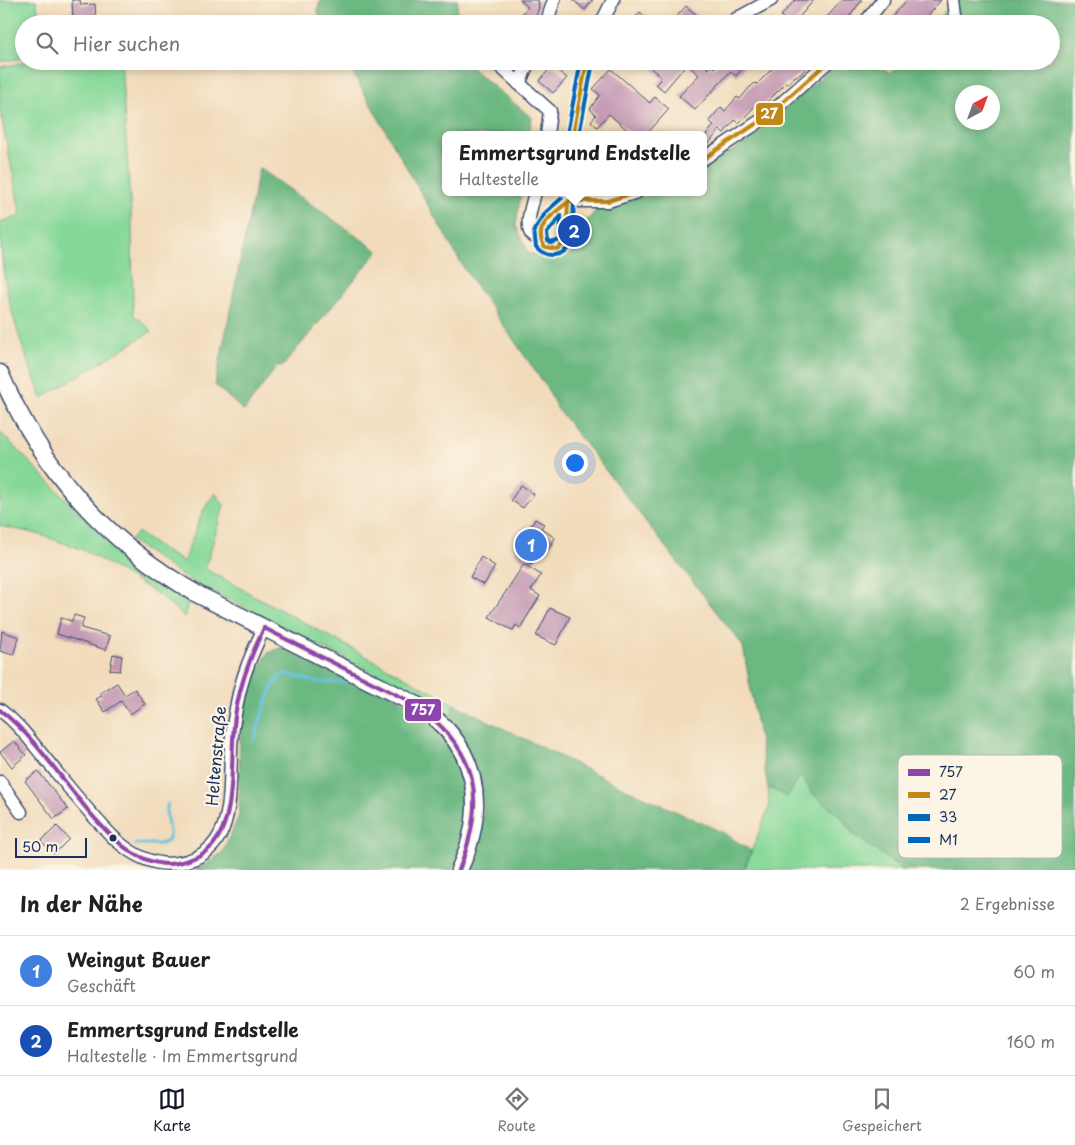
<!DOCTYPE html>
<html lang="de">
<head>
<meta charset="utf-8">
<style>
  :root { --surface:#fff; --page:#f2f2f2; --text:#202124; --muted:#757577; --line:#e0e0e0; --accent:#111827 }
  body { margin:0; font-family:"Playpen Sans",sans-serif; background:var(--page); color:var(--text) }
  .compass { position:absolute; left:955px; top:85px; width:45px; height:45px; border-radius:50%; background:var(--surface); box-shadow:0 2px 8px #0003; rotate:41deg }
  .scale { position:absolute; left:15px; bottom:12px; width:72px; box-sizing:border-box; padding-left:5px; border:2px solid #1b2f5e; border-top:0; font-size:14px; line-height:18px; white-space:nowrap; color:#1b2f5e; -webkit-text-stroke:4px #fcf5e5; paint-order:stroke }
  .you { position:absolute; left:574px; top:462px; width:18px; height:18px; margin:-12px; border:4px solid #fff; border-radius:50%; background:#1a73e8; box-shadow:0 0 0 8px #1a73e833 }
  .badge { display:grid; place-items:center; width:32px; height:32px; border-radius:50%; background:var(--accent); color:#fff; font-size:16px; font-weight:700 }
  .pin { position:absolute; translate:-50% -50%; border:2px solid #fff; box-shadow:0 1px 5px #0006 }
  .popup { position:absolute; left:442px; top:131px; width:265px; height:65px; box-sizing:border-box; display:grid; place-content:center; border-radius:8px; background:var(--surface); filter:drop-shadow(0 1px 4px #0005); font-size:16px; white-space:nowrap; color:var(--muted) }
  .popup b { font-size:19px; color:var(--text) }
  .popup::after { content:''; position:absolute; left:50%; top:100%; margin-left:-10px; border:10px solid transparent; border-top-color:var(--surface) }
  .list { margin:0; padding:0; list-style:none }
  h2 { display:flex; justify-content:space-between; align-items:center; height:65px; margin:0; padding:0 20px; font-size:21px }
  h2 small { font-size:16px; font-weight:400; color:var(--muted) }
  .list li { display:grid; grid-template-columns:32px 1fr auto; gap:15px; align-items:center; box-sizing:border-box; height:70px; padding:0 20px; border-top:1px solid var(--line) }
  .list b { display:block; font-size:19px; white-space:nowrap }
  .list p { margin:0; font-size:16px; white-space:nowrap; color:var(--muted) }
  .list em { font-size:16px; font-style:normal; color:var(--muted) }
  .icon { flex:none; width:28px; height:28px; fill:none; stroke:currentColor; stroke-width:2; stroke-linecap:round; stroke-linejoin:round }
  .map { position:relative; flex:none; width:1075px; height:870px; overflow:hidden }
  .search { position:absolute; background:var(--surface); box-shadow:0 2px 8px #0003; left:15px; right:15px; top:15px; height:55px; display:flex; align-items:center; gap:12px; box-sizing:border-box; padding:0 18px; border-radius:28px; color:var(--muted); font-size:19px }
  .sheet { height:205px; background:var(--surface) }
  nav { display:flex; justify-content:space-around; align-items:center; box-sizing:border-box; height:70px; border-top:1px solid var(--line); background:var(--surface); font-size:14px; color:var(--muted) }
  nav a { display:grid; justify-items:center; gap:2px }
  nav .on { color:var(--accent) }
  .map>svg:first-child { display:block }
  .green { fill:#86d899; stroke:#50847c }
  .forest { fill:#6cb881; stroke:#447470; fill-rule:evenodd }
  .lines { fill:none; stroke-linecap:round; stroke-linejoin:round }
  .stream { stroke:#62c1e0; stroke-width:3 }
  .building { fill:#c398b3 }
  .minor-casing { stroke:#3b496c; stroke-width:15 }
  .major-casing { stroke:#3b496c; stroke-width:19 }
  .minor { stroke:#fff; stroke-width:12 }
  .major { stroke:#fff; stroke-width:16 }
  .bus-1-casing { stroke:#fcf5e5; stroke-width:8 }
  .bus-2-casing { stroke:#fcf5e5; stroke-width:8 }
  .bus-3-casing { stroke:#fcf5e5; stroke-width:8 }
  .bus-4-casing { stroke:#fcf5e5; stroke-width:8 }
  .bus-1 { stroke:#8e44ad; stroke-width:4 }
  .bus-2 { stroke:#c08818; stroke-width:4 }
  .bus-3 { stroke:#0068b3; stroke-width:4 }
  .bus-4 { stroke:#0065bd; stroke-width:4 }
  .bus-dot { fill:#1b2f5e; stroke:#fcf5e5; stroke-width:2 }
  .labels { text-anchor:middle; stroke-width:4.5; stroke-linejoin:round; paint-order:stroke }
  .street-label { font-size:16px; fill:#1b2f5e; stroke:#fcf5e5 }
  .key { fill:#fcf5e5; stroke:#b8babc; stroke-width:1 }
  .key-label { font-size:14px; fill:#1b2f5e }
  .line-badge { stroke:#fcf5e5; stroke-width:2 }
  .badge-label { font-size:14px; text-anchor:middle; font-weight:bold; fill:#fff }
</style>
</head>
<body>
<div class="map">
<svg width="1075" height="870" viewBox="0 0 1075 870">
  <rect width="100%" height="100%" fill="#fcf5e5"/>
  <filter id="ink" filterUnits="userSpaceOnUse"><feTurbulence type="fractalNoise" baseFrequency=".02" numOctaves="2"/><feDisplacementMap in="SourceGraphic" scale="10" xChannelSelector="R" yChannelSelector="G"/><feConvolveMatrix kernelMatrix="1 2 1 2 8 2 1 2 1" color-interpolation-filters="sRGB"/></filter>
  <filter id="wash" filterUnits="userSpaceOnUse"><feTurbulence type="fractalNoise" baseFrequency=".0096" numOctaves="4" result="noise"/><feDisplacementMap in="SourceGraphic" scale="20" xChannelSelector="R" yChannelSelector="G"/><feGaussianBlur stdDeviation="1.12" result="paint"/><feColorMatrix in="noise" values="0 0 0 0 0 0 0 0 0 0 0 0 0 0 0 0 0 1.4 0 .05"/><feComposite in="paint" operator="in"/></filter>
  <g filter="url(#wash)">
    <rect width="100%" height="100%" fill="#f1dbbb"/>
    <g class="green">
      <polygon points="0,0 36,0 41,24 24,24 24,58 0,62"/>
      <path d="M34,61h87l11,169 1,84 19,17 -110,67c-24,-60 -42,-111 -42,-176l21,-6 -21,-106v-43z"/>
      <polygon points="0,432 112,546 162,584 188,600 185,617 159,595 86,551 38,534 0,526"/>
      <path d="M215,493l9,12 -19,64 249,135 -2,10 -5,3 -37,-25 -226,-115 -54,-37 8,-8c14,12 29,20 45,30l21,-53z"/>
      <polygon points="743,646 904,869 904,870 744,870 769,807 768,787"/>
    </g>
    <g class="forest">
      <polygon points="321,0 458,0 456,24 324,24 317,10"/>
      <path d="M955,0h120v870h-171l-50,-35 -13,-18 -29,-24 -11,-18 -14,22 -19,-10 -25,-141 -186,-238 -10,-20 -82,-118 -119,-209h117l69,57 -3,17h-84v57h76l-5,34 13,28 31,-2 39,-45 64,-15h40v-24l42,-25 95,-82h35l15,12 10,-12h151v-37h-117zM962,92h30v30h-30z"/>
      <polygon points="259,168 378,251 282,367 278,365 244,411 215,385"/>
      <polygon points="282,647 313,659 412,705 458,753 470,795 467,840 452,870 196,870 222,853 239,816 240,740 246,703 254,679 268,653"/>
      <path d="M454,704l170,84 100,45 27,18 -7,19h-279c5,-12 13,-26 16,-39 9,-44 -9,-80 -34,-114l5,-3z"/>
    </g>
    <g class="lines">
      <g class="stream">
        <path d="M254,740c6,-18 15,-56 30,-67l31,9h30"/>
        <path d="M135,844h26l7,-3c5,-13 -6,-24 0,-37"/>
      </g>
    </g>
    <g id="blocks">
      <g class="building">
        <polygon points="72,0 80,0 81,5 95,4 96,20 73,21"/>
        <polygon points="520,0 538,0 539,7 536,16 530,24 512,24 528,7"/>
        <polygon points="573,0 593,0 585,10"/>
        <polygon points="795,0 814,0 793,24 790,24 781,16"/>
        <polygon points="842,0 862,0 844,24 821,24"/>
        <polygon points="907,0 941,0 920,24 886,24"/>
        <polygon points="686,6 699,17 693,24 670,24"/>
        <polygon points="640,12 654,24 640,24 634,19"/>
        <polygon points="643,61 699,61 709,69 712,66 714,68 720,61 749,61 736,76 731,71 695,110 679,96 699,75 687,64 664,91 656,84 662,78"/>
        <polygon points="780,61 812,61 801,74 794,77 788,84 786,83 762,107 758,103 739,123 735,120 724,133 720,130 708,144 703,139 714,125 709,121 721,107 725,111 737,97 740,99 749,88 755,83 757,84"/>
        <polygon points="552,66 567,78 553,93 539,81"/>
        <polygon points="611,69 650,103 655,97 669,109 646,135 633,135 609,114 597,127 591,121 596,115 590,109 600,95 593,89"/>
        <polygon points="521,485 534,494 523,508 511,500"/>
        <polygon points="535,519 544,524 541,528 555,538 547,551 543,548 531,565 515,553"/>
        <polygon points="481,557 495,566 484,585 470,577"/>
        <polygon points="524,564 541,575 531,590 540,596 520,628 516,625 513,630 510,629 489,617"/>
        <polygon points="550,608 570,617 556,645 536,636"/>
        <polygon points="74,615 84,618 81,628 110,636 106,650 57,634 61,618 72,621"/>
        <polygon points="2,631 19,637 13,655 0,651"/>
        <polygon points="113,654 122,656 120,671 110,670"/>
        <polygon points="117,683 125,695 135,689 145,704 130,714 121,701 105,712 96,699 102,696 100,693"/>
        <polygon points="14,741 26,755 12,767 0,752"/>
        <polygon points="38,771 68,809 54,819 25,781"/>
        <polygon points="57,826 69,839 54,854 41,841"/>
      </g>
    </g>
  </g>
  <g filter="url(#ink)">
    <use href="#blocks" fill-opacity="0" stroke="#3b496c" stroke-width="1"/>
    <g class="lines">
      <g class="minor-casing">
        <g id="minor">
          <polyline points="954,0 957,24"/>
          <polyline points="736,19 771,0"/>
          <polyline points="546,24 554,0"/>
          <polyline points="601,24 613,0"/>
          <polyline points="864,24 883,0"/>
          <polyline points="494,61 550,111 547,135"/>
          <polyline points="519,84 529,61"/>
          <polyline points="573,135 578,101 587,61"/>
          <polyline points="703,159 766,117 829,61"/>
          <path d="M535,192c-2,11 -8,24 -6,35 1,10 7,10 12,14 9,8 15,14 25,1l3,-50"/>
          <polyline points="569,201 608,201 637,192"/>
          <path d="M0,710c18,13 30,30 44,47 23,28 46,58 72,83 18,16 38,27 62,23 58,-9 51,-68 53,-111 0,-16 3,-33 6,-49 5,-27 15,-50 27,-75"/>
          <polyline points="0,782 21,812"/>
        </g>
      </g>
      <g class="major-casing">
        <path id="major" d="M0,373c43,98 105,168 197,221l218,110c63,38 74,102 44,166"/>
      </g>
      <use href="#minor" class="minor"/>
      <use href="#major" class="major"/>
      <g class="bus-1-casing">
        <g id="bus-1">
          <path d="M264,628l151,76c64,47 72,94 44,166"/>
          <path d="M0,710c46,36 73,91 116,130 17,16 42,29 66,22 11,-3 22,-7 30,-16 28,-32 16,-95 24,-136 5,-29 15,-55 28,-82"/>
        </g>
      </g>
      <g class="bus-2-casing">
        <g id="bus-2">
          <polyline points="573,135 587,61"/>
          <polyline points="703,159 766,117 829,61"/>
          <polyline points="569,201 608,201 636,192"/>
          <path d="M568,202l-2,40 -9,7 -12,-2c-14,-19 9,-34 23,-45z"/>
        </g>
      </g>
      <g class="bus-3-casing">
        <g id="bus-3">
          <polyline points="579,135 593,62"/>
          <polygon points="561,216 560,240 551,243 548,241 547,233"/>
        </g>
      </g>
      <g class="bus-4-casing">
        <g id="bus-4">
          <polyline points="567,134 581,61"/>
          <path d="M562,198l-16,14 -12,18 2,17c11,12 25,10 35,-2l3,-41"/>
        </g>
      </g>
      <use href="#bus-1" class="bus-1"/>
      <use href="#bus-2" class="bus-2"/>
      <use href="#bus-3" class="bus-3"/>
      <use href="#bus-4" class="bus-4"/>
    </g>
  </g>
  <circle class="bus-dot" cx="113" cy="838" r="4.5"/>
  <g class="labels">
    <g class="street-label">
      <text transform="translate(216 756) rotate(-85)" y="6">Heltenstraße</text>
    </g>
  </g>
  <rect x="898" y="755" width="164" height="103" rx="8" class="key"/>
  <rect x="908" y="769" width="22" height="7" fill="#8e44ad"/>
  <rect x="908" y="792" width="22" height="6" fill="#c08818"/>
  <rect x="908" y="814" width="22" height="7" fill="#0068b3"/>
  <rect x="908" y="837" width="22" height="6" fill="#0065bd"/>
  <g class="key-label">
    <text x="939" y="777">757</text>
    <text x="939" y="800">27</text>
    <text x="939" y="822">33</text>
    <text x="939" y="845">M1</text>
  </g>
  <g class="line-badge">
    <rect x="755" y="102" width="29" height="24" rx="5" fill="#c08818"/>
    <rect x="404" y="698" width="38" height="24" rx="5" fill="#8e44ad"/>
  </g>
  <g class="badge-label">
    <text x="769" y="119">27</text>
    <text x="423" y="715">757</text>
  </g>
</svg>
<svg class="compass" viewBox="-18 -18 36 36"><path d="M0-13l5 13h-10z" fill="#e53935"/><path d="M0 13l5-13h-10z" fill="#757577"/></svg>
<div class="scale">50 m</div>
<div class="you"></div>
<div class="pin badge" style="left:531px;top:545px;background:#3f7fe0">1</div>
<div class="pin badge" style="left:574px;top:231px;background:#1a4fb4">2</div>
<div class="popup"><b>Emmertsgrund Endstelle</b>Haltestelle</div>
<div class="search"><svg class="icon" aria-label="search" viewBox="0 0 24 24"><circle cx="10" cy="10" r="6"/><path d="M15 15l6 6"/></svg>Hier suchen</div>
</div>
<section class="sheet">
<h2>In der Nähe<small>2 Ergebnisse</small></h2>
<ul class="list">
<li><span class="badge" style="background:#3f7fe0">1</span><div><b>Weingut Bauer</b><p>Geschäft</p></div><em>60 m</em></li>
<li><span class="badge" style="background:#1a4fb4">2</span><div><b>Emmertsgrund Endstelle</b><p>Haltestelle · Im Emmertsgrund</p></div><em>160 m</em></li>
</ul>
</section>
<nav>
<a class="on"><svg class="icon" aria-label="map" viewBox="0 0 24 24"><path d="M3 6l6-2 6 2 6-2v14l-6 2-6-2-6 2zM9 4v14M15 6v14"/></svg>Karte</a>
<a><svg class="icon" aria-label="directions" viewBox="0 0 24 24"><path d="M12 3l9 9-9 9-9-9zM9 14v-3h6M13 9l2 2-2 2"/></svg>Route</a>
<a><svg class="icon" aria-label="saved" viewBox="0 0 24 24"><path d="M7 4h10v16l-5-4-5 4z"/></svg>Gespeichert</a>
</nav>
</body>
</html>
